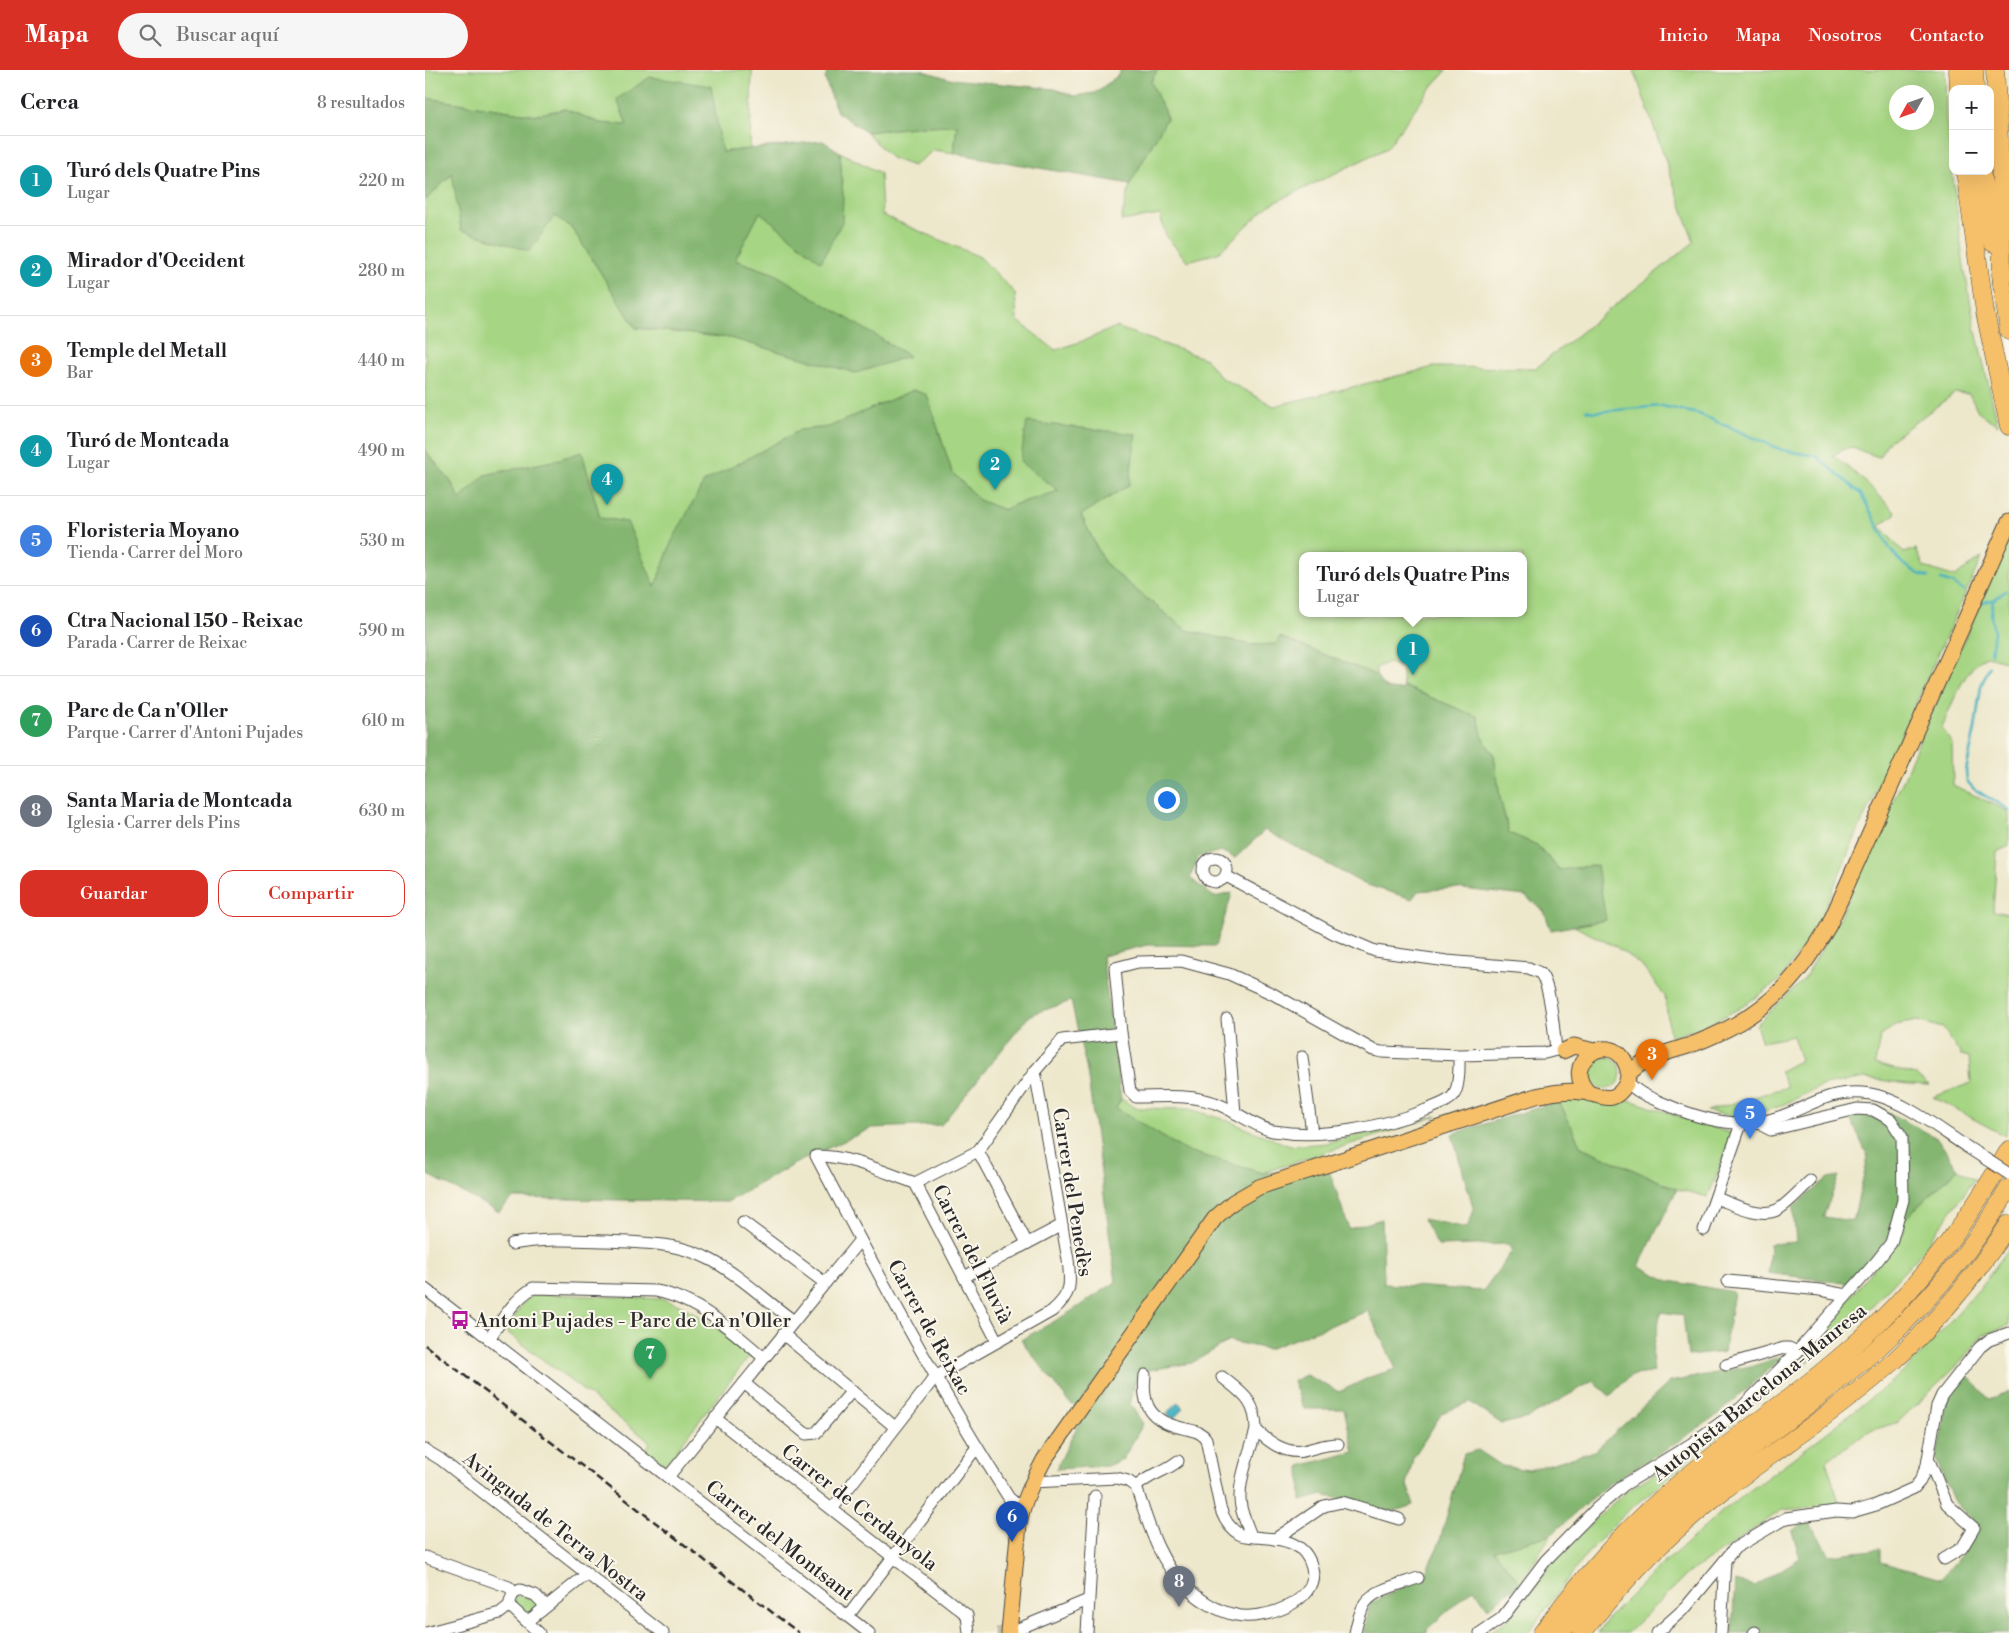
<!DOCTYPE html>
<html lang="es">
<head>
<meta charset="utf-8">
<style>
  :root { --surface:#fff; --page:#f6f6f6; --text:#202124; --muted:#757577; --line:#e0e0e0; --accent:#d93025 }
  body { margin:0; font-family:"Libre Bodoni",serif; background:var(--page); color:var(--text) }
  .controls { position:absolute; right:15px; top:15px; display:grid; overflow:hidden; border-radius:10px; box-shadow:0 5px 20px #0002 }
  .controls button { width:45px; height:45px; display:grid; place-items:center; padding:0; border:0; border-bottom:1px solid var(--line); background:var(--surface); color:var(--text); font:25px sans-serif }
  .compass { position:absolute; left:1464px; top:15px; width:45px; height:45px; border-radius:50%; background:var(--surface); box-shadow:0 5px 20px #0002; rotate:230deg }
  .you { position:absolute; left:741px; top:729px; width:18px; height:18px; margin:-12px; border:4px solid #fff; border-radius:50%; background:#1a73e8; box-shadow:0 0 0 8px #1a73e833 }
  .badge { display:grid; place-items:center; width:32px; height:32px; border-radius:50%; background:var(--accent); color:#fff; font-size:16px; font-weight:700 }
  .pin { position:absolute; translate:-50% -41px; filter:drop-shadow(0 1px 2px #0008) }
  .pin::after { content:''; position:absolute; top:26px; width:18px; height:15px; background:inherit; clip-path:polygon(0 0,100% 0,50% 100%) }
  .popup { position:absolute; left:874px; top:482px; width:228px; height:65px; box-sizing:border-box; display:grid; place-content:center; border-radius:10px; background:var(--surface); filter:drop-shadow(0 1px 4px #0005); font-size:16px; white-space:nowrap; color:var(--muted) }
  .popup b { font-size:19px; color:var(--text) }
  .popup::after { content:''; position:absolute; left:50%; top:100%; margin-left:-10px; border:10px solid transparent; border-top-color:var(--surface) }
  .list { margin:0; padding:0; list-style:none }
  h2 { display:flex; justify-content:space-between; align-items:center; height:65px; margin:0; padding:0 20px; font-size:21px }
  h2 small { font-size:16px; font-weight:400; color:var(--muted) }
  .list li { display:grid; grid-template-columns:32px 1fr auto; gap:15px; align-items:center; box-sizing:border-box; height:90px; padding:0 20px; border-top:1px solid var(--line) }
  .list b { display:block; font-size:19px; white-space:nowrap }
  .list p { margin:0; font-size:16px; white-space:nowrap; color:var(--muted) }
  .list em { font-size:16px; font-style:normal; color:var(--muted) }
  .actions { display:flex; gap:10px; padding:15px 20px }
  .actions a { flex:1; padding:11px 0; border:1px solid var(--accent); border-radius:15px; text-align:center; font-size:18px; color:var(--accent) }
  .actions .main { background:var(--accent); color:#fff }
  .icon { flex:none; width:28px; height:28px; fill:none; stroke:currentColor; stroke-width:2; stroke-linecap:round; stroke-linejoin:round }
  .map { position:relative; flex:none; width:1584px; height:1563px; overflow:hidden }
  header { display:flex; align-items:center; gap:30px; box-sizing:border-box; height:70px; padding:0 25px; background:var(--accent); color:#fff }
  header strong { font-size:24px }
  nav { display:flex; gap:28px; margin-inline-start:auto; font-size:18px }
  .search { width:350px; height:45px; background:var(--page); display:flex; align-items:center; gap:12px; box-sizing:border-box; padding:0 18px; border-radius:28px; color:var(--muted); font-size:19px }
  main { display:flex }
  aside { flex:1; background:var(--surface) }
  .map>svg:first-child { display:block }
  .green { fill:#a6d583; stroke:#688057; fill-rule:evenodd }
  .forest { fill:#84b671; stroke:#58704e }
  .water { fill:#43b0c1; stroke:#376e76 }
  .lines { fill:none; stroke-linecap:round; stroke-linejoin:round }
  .stream { stroke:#43b0c1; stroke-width:2.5 }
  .minor-tunnel { stroke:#c6c1ab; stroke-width:11; stroke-dasharray:11 5.5; stroke-linecap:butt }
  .minor-casing { stroke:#484743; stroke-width:13 }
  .major-casing { stroke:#484743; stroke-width:17 }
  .highway-casing { stroke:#484743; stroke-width:19 }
  .minor { stroke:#fff; stroke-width:11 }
  .major { stroke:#f6c06b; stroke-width:15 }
  .highway { stroke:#f6c06b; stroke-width:18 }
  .rail { stroke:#2b2b2b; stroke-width:2.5; stroke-dasharray:8 4; stroke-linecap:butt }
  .minor-bridge-casing { stroke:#484743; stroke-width:13; stroke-linecap:butt }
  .minor-bridge { stroke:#fff; stroke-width:11 }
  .labels { text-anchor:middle; stroke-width:4; stroke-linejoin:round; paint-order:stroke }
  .street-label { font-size:20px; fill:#2b2b2b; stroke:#fbf7ec }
  .poi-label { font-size:20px; fill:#2b2b2b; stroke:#fbf7ec; text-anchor:start }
</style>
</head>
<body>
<header>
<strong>Mapa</strong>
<div class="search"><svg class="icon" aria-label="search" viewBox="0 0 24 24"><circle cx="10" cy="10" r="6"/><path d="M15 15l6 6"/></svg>Buscar aquí</div>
<nav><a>Inicio</a><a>Mapa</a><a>Nosotros</a><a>Contacto</a></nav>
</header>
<main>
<aside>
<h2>Cerca<small>8 resultados</small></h2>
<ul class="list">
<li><span class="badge" style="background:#0f9aa8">1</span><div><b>Turó dels Quatre Pins</b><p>Lugar</p></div><em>220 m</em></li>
<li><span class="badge" style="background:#0f9aa8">2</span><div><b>Mirador d'Occident</b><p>Lugar</p></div><em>280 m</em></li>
<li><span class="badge" style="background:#e8710a">3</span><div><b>Temple del Metall</b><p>Bar</p></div><em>440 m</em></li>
<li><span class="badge" style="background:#0f9aa8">4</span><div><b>Turó de Montcada</b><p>Lugar</p></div><em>490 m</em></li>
<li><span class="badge" style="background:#3f7fe0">5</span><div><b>Floristeria Moyano</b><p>Tienda · Carrer del Moro</p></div><em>530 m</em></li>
<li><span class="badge" style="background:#1a4fb4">6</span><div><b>Ctra Nacional 150 - Reixac</b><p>Parada · Carrer de Reixac</p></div><em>590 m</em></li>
<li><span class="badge" style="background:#2e9e5b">7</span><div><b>Parc de Ca n'Oller</b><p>Parque · Carrer d'Antoni Pujades</p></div><em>610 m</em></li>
<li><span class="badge" style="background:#6b7280">8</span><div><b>Santa Maria de Montcada</b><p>Iglesia · Carrer dels Pins</p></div><em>630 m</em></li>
</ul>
<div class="actions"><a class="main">Guardar</a><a>Compartir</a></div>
</aside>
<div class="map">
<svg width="1584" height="1563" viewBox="0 0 1584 1563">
  <rect width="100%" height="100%" fill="#fbf7ec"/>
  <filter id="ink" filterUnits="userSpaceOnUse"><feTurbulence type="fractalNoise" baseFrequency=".02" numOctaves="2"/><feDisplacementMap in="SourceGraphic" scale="10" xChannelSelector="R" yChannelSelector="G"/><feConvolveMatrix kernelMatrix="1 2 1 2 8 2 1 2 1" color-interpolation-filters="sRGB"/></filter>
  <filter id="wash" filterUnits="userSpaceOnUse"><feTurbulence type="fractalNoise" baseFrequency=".0096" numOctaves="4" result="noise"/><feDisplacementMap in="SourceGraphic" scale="20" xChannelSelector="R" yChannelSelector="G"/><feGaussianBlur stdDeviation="1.12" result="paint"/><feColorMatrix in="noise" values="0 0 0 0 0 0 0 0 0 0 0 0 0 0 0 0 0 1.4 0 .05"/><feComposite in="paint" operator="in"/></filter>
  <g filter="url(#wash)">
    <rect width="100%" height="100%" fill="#ede7cb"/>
    <g class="green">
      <polygon points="0,0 327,0 325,79 297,82 192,29 202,55 175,53 140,39 110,45 0,28"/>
      <polygon points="732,0 1022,0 1002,22 962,78 843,136 793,183 762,191 741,166 735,145 696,151 705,114 742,48 726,12"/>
      <path d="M1209,0h311l1,50 17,141 12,66 23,98 -19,-12 -10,-19 -14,-1 -67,49 -9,15 -30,-10 -16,8 36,30 27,28 -16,13 24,27 12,-4 8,18 31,10 27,-20 -129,285 -35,82 -38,56 -38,27 -39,20 -33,10 -5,-41 -24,-31 -25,-18 -42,-21 32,-6 -69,-75 -28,-12 -9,-35 -6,-43 -11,-16 -5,-22 -75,-31 -2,-18 -13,-6 -12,6v7l-96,-38 -4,7 -25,1 -65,-15 -61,-49 -21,-19 -23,-47 48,-30 6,-51 -75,57 -44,13 -12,6 -25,-10 -27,-28 -25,-77 -14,-5 -84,37 -29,3 -128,111 -17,47 -28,-66 -27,-4 -18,-65 -29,8 -68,14 -25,25 -9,-18 -26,-32v-249l28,-28 102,43 17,12 64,100 94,10 126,35 -81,-99 -40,-14 25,-48 61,49 22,-65 -3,-44 40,21 2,42 98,42 35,36 2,27 38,30 28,-9 33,-14 90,32 14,18 54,29 160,-39 102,1 158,-126zM1472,22h30v30h-30zM878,486h220v58h-220z"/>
      <polygon points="532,55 529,83 509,80 488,96 466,88 441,62 499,56"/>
      <path d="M1584,469v131l-4,-9 -18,-5c-24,12 -34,48 -45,71l10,17 1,41 56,27v34l-12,6 -4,59 16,3v206l-4,16 -72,-39 38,-14 -2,-26 -8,-2 -18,-27 -26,-7 -22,4 -15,12 -5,27 41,11 13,10 -21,-1 -43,-6 -41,7 -46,22 -38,11 -33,-7 80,-24 -7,-16 21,-11 -8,-24 -31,6 -6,-17 48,-46 34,-58 46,-103 19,-37 8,-21z"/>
      <circle cx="1180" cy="1003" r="16"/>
      <polygon points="1160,1026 1192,1026 1308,1064 1283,1127 1252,1119 1156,1077 1134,1031"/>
      <polygon points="696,1029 711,1038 764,1039 798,1049 865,1076 902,1073 1012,1046 837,1103 759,1080 691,1038"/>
      <polygon points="1533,1099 1550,1109 1491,1189 1425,1259 1326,1336 1403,1255 1480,1159 1476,1152"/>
      <polygon points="1584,1178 1584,1255 1558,1265 1534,1294 1473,1352 1442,1362 1401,1391 1415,1435 1357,1440 1264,1503 1202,1563 1173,1563 1183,1548 1229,1502 1299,1440 1400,1364 1481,1300 1556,1217"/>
      <path d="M118,1224l120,5c34,10 59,34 87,56l-85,110 -19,-15 4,-8 -143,-110 13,-25 10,-11z"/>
      <polygon points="1311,1352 1199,1444 1160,1486 1103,1563 1062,1563 1078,1554 1112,1515 1131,1487 1198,1424 1303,1355"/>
      <polygon points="1126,1465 1095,1513 1068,1480"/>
      <polygon points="96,1523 116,1535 102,1546 90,1538 90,1528"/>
    </g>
    <g class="forest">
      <polygon points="403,0 496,0 525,9 630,19 649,26 670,23 695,4 695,0 732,0 726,12 742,48 705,114 529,83 532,55 499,56 441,62 412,42 400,9"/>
      <polygon points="225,7 286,16 297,82 398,71 415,82 418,126 417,152 396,192 335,142 310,190 350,204 484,286 431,303 305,268 211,258 147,158 130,146 104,181 36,160 27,103 0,131 0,28 110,45 140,39 175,53 202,55 192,29"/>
      <path d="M488,320l14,5 25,77 27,28 25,10 12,-6 43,-13 -39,-29 7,-40 109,12 -7,51 -48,30 23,47 21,19 61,49 65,15 25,-1 3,-7 97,38c7,14 10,14 26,15l1,-4 75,31 5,22 11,16 6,43 9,35 28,12 22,25 38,-5 9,55 -55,10 -7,-19 -19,-15 -71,-8 -36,3 -6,8 -48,-15 -99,-54 -30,28 -14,-7 -23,6 -8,21 24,19 18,-4 -16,53 -69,-1 -45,11 19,143 -5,9 68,42 78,23 67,-3 20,59 33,-10 2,65 99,7 29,-40 -2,-7 -72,2 -15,-27 44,9 7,-18 -22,-76 107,-33 22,46 96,42 -38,77 30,15 65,11 -10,60 -36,4 -5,-41 -22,-3 -9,42 2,18 -24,4 -20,20 -17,-15 -65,37 -26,6 -32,-22 -28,11 -29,45 -6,27 7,20 -27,8 -26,-10 -39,-8 -21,6 -1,-35 54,-14 -10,-43h-40l-11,-28 13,-6 33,17 31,-15 26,-8 -28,-58 -100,38 -39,-8 -37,22 -55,9 -7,32 13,20 -20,35 -16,7 -51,3 28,-56 -14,-10 -49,-63 46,-26 49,-32 -29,-211 -16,-70 -41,14 -89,110 -69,3 -76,35 -69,39 -214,-4 -14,14 -74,-39v-723l26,32 9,17 25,-24 68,-14 29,-9 18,66 27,4 28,65 17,-46 32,-59 96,-52 29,-3z"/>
      <polygon points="1449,1035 1512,1068 1533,1099 1476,1152 1427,1214 1343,1203 1345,1174 1371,1172 1368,1137 1403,1108 1414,1106 1398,1147 1428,1151 1443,1087 1424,1045"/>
      <polygon points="1360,1285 1290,1347 1241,1379 1182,1415 1126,1465 1069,1480 1095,1513 1063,1538 1049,1518 1002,1559 1002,1563 939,1563 945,1534 998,1507 1014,1474 1039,1384 1053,1380 1077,1396 1104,1400 1170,1381 1245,1312 1331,1295"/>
      <polygon points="1542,1305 1564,1329 1584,1322 1584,1563 1336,1563 1333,1561 1327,1563 1307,1563 1310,1511 1330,1516 1375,1488 1367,1461 1383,1450 1405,1485 1455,1479 1455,1492 1516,1509 1540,1480 1554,1457 1528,1430 1511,1389 1519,1352 1520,1334 1529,1316"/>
    </g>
    <polygon class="water" points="753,1332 759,1338 748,1349 742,1343"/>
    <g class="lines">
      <g class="stream">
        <polyline points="1161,340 1169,342 1237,336 1274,344 1357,380 1391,386 1436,424 1465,479 1478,494 1494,504 1503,507"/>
        <polyline points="1516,510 1526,513 1539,521"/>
        <polyline points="1557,532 1568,530 1581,521"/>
        <polyline points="1566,584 1569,562 1566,545 1568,530"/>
        <polyline points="1564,597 1556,616 1550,659 1541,701 1542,711 1549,719 1584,740"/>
      </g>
    </g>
  </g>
  <g filter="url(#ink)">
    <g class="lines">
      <polyline class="minor-tunnel" points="572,1563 591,1559"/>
      <g class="minor-casing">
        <g id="minor">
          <circle cx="790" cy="800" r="12"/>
          <path d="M801,806l107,57 42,18 72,10 82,7c3,2 8,3 11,5 11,12 14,60 16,77l-11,3 -86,2 -77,-3 -9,-2 -100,-56 -44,-20 -48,-13 -43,1 -23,6 6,65 9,58 6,6c26,0 54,-3 79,6 18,6 41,25 58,28 50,8 106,-3 153,-21 9,-4 21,-7 27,-14 7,-9 6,-30 6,-41"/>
          <polyline points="802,949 810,1043"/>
          <polyline points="877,987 887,1063"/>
          <path d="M1202,1010c8,13 25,18 38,24 34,15 76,26 111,14 32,-10 51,-28 87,-25 34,2 76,36 104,54"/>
          <polyline points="553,1081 602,1173"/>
          <polyline points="490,1113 572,1271"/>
          <path d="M1291,1128c17,6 43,20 61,12 10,-5 24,-21 33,-29"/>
          <polyline points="318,1152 400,1213"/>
          <polyline points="1279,1160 1316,1054"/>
          <path d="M87,1174c32,-6 63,-4 95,-3 36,2 71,1 104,19 29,15 56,42 83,61"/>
          <polyline points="539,1207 637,1155"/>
          <polyline points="1303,1211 1395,1220 1421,1225"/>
          <polyline points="0,1219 444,1563"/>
          <polyline points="358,1264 470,1357"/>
          <path d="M64,1269c13,-19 24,-39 44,-51l123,3c41,8 77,40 108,67"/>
          <polyline points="1301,1295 1359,1278 1364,1278 1372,1282"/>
          <path d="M797,1307c21,17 34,24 34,53 13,12 29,24 47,21 12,-3 22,-7 35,-7"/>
          <polyline points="319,1313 381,1364 391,1363 427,1321"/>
          <polyline points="290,1348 542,1545 544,1563"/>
          <polyline points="0,1380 15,1389 238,1563"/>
          <polyline points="1503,1388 1522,1434 1549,1458 1537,1478 1519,1489"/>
          <polyline points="243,1407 435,1170"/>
          <path d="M607,1412l85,-4 11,3 8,6c12,34 21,72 48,98 13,13 34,27 52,30 27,6 84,-13 76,-47 -7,-29 -34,-29 -58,-31 -5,-1 -10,0 -15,-3 -10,-6 -16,-17 -19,-27l-14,-68c-4,-7 -12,-8 -20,-10 -33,-7 -45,-20 -41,-54"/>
          <path d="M711,1417c13,-13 29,-15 42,-26"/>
          <path d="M407,1439l103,-132 117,-66c20,-17 19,-27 16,-51l-33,-189"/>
          <path d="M597,1439l-13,-11c-71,-111 -132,-226 -193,-342 31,-1 70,17 99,27l63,-32 57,-80 27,-31 59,-7"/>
          <path d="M826,1466c-3,-9 -8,-19 -10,-29 -5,-22 9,-55 15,-77"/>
          <polyline points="850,1469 899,1436 917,1432 974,1449"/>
          <polyline points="0,1487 84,1517 89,1523"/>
          <polygon points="95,1520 110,1525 118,1533 118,1539 106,1549 99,1549 86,1537 85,1531 88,1524"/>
          <polyline points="116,1541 162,1504"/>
          <polyline points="423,1546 552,1377"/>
          <polyline points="99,1549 114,1563"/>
          <polyline points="593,1559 663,1530"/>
          <polyline points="1,1563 75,1543 85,1535"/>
          <polyline points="662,1563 670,1426"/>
          <path d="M930,1563c2,-10 5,-21 10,-30 10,-14 37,-19 53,-25"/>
          <polyline points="1055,1563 1077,1548 1121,1490 1171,1439 1199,1415 1266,1374 1316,1338 1372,1282 1452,1191 1466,1173 1478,1130 1477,1067 1466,1050 1448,1040 1432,1039 1346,1060 1340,1057 1336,1052"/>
          <polyline points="1232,1563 1261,1537 1310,1478 1361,1448 1411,1441 1427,1442 1451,1435 1489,1418 1495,1411 1502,1395 1512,1336 1517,1325 1555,1277 1564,1270 1584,1263"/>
          <polyline points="1296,1563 1300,1490"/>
          <polyline points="1329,1563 1330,1562"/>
        </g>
      </g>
      <g class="major-casing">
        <g id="major">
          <polyline points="1138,981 1149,976 1169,981"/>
          <path d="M1203,1005c17,-20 45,-23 68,-32 65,-25 99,-59 133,-118l180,-403"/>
          <path d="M584,1563l10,-109c4,-23 14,-43 25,-64l171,-242 18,-16 26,-15 277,-91c15,-3 30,-6 46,-4 16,1 31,16 44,-8 3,-7 3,-15 -1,-22 -16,-33 -68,3 -35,32"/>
        </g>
      </g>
      <g class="highway-casing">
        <g id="highway">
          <polyline points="1533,0 1534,19"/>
          <polyline points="1549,0 1550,19"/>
          <polyline points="1570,0 1576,104 1577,215"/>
          <polyline points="1540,101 1560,242 1584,356"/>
          <polyline points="1556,101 1568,173"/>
          <polyline points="1576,204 1584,261"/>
          <path d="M1117,1563c41,-57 86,-107 140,-152 66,-55 139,-102 200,-162 51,-50 91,-107 127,-169"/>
          <path d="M1136,1563c40,-55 88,-104 141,-147 59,-48 122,-90 178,-140 51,-46 94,-99 129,-158"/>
          <path d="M1157,1563c40,-52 86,-99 138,-140 58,-45 120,-84 175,-133 44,-40 82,-86 114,-136"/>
        </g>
      </g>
      <use href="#minor" class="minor"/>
      <use href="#major" class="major"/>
      <use href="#highway" class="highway"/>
      <polyline class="rail" points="0,1275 374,1563"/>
      <g class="minor-bridge-casing">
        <polyline id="minor-bridge" points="1542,1077 1584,1104"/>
      </g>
      <use href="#minor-bridge" class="minor-bridge"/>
    </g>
  </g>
  <defs>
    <g id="bus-bare" transform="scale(1.5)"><path d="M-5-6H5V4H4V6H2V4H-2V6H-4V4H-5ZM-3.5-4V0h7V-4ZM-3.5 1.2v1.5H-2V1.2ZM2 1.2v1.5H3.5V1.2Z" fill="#b5179e" stroke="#fbf7ec" stroke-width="2.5" paint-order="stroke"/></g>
  </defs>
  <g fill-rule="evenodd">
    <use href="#bus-bare" x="35" y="1250"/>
  </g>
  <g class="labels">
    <g class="street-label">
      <text transform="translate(648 1122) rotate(81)" y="7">Carrer del Penedès</text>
      <text transform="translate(548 1184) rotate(63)" y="7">Carrer del Fluvià</text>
      <text transform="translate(505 1257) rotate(61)" y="7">Carrer de Reixac</text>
      <text transform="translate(1334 1322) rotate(-39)" y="7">Autopista Barcelona-Manresa</text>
      <text transform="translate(435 1437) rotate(38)" y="7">Carrer de Cerdanyola</text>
      <text transform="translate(131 1456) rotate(38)" y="7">Avinguda de Terra Nostra</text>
      <text transform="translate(355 1470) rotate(38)" y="7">Carrer del Montsant</text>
    </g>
    <g class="poi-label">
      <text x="50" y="1257">Antoni Pujades - Parc de Ca n'Oller</text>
    </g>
  </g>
</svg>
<div class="controls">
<button>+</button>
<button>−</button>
</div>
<svg class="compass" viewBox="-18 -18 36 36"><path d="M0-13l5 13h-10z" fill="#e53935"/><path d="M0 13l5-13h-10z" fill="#757577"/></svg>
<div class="you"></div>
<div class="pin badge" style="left:988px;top:605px;background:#0f9aa8">1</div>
<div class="popup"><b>Turó dels Quatre Pins</b>Lugar</div>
<div class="pin badge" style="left:570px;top:420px;background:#0f9aa8">2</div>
<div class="pin badge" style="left:1227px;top:1010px;background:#e8710a">3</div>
<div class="pin badge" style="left:182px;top:435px;background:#0f9aa8">4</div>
<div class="pin badge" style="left:1325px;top:1069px;background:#3f7fe0">5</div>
<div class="pin badge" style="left:587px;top:1472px;background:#1a4fb4">6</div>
<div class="pin badge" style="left:225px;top:1309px;background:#2e9e5b">7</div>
<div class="pin badge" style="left:754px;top:1537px;background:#6b7280">8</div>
</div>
</main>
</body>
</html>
